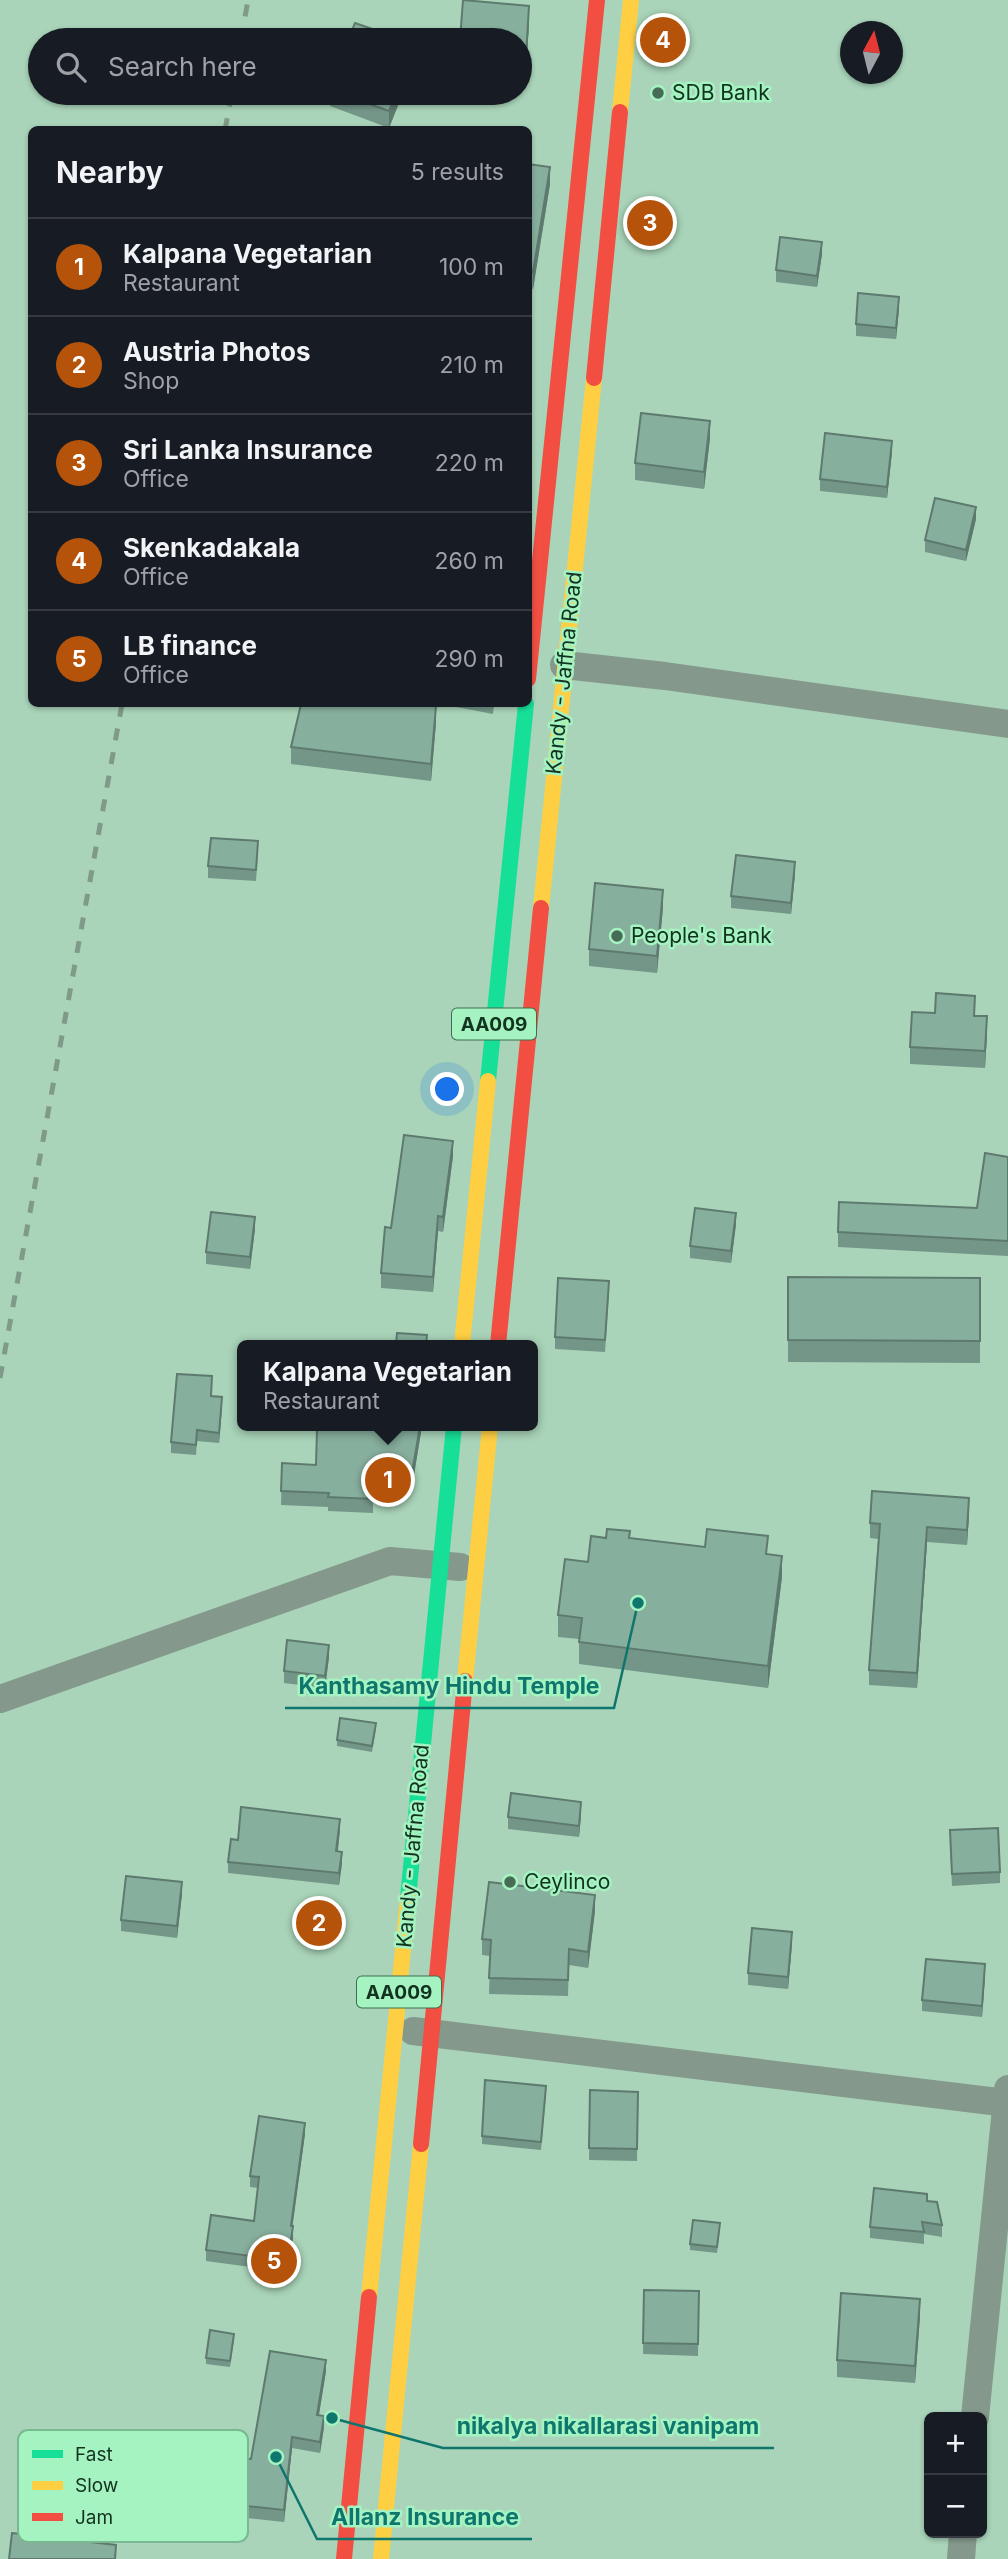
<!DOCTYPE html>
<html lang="en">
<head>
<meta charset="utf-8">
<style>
  :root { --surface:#171b24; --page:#242831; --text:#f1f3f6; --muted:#9ea1a6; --line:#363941; --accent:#b45309 }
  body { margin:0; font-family:Inter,sans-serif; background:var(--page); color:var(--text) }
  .controls { position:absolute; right:21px; bottom:21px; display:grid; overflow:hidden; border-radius:10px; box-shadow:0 2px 5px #0004 }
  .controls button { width:63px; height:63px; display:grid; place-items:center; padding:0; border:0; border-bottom:2px solid var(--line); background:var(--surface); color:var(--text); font:35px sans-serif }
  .compass { position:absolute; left:840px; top:21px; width:63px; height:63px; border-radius:50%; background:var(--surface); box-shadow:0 2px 5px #0004; rotate:7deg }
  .you { position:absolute; left:448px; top:1090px; width:24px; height:24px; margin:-18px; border:5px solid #fff; border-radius:50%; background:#1a73e8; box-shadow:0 0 0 10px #1a73e833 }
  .badge { display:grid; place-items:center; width:46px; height:46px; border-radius:50%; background:var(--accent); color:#fff; font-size:23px; font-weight:700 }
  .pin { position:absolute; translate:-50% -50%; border:4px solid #fff; box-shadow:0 2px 7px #0006 }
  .popup { position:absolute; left:237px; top:1340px; width:301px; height:91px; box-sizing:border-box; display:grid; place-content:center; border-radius:10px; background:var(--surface); filter:drop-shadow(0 2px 5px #0005); font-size:23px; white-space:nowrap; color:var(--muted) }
  .popup b { font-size:26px; color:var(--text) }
  .popup::after { content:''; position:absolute; left:50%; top:100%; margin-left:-14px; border:14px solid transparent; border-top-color:var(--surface) }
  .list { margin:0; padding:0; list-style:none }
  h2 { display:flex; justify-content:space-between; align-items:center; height:91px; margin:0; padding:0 28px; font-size:30px }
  h2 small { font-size:23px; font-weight:400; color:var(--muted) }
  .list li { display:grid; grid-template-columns:46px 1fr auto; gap:21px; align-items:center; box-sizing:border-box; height:98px; padding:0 28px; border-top:2px solid var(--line) }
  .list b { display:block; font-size:26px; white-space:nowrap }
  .list p { margin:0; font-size:23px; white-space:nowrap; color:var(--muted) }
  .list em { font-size:23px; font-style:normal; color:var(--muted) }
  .icon { flex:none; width:38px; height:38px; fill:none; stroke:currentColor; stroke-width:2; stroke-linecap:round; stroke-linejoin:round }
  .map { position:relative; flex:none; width:1008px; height:2559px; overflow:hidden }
  .search { position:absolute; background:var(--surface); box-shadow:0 2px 5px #0004; left:28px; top:28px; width:504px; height:77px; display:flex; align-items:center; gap:18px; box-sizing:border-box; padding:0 24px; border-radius:38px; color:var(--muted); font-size:26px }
  .panel { position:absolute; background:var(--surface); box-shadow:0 2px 5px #0004; left:28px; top:126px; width:504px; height:581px; border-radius:10px }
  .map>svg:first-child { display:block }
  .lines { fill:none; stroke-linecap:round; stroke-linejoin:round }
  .street { stroke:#84988b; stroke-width:28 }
  .fast { stroke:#16e098; stroke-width:16 }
  .slow { stroke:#ffcf43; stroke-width:16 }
  .jam { stroke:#f24e42; stroke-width:16 }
  .rail { stroke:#7f9a89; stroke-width:5; stroke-dasharray:12 12; stroke-linecap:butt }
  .wall { fill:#749688 }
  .shaded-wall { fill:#5e7a6f }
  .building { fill:#87af9e; stroke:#5e7a6f; stroke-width:2 }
  .poi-dot { fill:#476b56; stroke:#a4f3c1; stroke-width:2.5 }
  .labels { text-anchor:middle; stroke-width:5; stroke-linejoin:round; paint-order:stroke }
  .shield { fill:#a4f3c1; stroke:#3e6d50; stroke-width:2 }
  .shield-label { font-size:19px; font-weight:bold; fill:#123320 }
  .poi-label { font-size:21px; fill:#123320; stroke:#a4f3c1; text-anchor:start }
  .street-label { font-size:21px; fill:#123320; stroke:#a4f3c1 }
  .key { fill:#a4f3c1; stroke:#78b991; stroke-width:2 }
  .key-label { font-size:19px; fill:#123320 }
  .leader { fill:none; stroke:#0f766e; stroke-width:2.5 }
  .callout-dot { fill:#0f766e; stroke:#a4f3c1; stroke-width:2.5 }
  .callout-label { font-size:23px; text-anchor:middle; font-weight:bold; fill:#0f766e; stroke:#a4f3c1; stroke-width:5; stroke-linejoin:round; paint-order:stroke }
</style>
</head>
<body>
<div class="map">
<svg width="1008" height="2559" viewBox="0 0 1008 2559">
  <rect width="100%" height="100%" fill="#a9d4b9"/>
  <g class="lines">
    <g class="street">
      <polyline points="564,665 665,676 1008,724"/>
      <polyline points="0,1699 390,1561 460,1567"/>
      <polyline points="413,2031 1008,2103"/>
      <polyline points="975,2417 1008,2089"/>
      <polyline points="961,2559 963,2533"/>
    </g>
    <g class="fast">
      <polyline points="488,1081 526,704"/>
      <polyline points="408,1898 454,1426"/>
    </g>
    <g class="slow">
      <polyline points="620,112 631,0"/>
      <polyline points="541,908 594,378"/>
      <polyline points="462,1345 488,1081"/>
      <polyline points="465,1681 490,1426"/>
      <polyline points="369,2297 408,1898"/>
      <polyline points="381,2559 421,2144"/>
    </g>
    <g class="jam">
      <polyline points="594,378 620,112"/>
      <polyline points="528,679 597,0"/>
      <polyline points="498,1345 541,908"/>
      <polyline points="421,2144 465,1681"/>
      <polyline points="344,2559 369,2297"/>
    </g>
    <g class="rail">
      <polyline points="241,40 248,0"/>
      <polyline points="225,130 232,93"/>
      <polyline points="0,1378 122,704"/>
    </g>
  </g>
  <g class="wall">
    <polygon points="529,23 525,89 520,89 520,40"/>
    <polygon points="330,93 403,93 389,128 330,106"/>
    <polygon points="528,164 550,184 533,289 528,288"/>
    <polygon points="822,254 817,287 776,282 776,270"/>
    <polygon points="899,309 896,339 856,336 856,324"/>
    <polygon points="710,438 704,489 635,480 635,463"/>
    <polygon points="892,452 887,498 820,491 820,479"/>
    <polygon points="976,519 966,561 925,552 925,540"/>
    <polygon points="440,704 494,704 493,714"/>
    <polygon points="436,723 431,781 291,764 291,747"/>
    <polygon points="258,853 256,881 208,878 208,866"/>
    <polygon points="795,874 791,914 731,908 731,896"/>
    <polygon points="663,907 657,973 589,966 589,949"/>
    <polygon points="975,1016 987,1033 985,1068 910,1064 910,1047"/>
    <polygon points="453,1156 443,1232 438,1231 433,1292 381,1288 381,1273 391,1228"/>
    <polygon points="1008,1157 1008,1256 838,1247 838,1232 977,1208"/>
    <polygon points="736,1224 731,1263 690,1258 690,1246"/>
    <polygon points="255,1229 250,1269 206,1264 206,1252"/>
    <polygon points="788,1277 980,1278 980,1363 788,1362"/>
    <polygon points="609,1293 605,1352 555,1349 555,1337"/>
    <polygon points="212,1396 222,1407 219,1443 197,1441 196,1455 171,1453 171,1442"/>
    <polygon points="339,1426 422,1426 411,1493 373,1488 373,1513 328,1511 328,1507 281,1505 282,1463 316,1465 338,1430"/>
    <polygon points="969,1514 967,1545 927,1542 917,1688 869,1685 869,1670 878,1539 870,1538 870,1523"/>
    <polygon points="606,1538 630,1538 768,1554 782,1577 768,1688 579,1664 579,1639 558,1637 558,1615 588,1562"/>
    <polygon points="329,1657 325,1688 284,1683 284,1671"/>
    <polygon points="376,1729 372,1752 337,1746 337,1740"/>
    <polygon points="581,1814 579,1837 508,1829 508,1817"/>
    <polygon points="340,1830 338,1851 342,1863 339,1885 228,1873 228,1862"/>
    <polygon points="950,1842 1000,1872 1000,1883 952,1886"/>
    <polygon points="182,1894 177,1938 121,1931 121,1920"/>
    <polygon points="595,1911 588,1968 569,1965 568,1996 489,1994 490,1956 482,1955 482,1939"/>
    <polygon points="792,1944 788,1989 748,1985 748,1973"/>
    <polygon points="985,1976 982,2017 922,2011 922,2000"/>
    <polygon points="590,2090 638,2092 637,2161 589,2160"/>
    <polygon points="546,2094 541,2150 482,2144 482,2136"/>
    <polygon points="305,2134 292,2226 293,2237 288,2272 206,2261 206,2250 254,2221 258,2188 250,2187 250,2176"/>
    <polygon points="927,2201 942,2225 942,2237 924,2234 924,2244 870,2238 870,2227"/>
    <polygon points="720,2229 717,2253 690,2250 690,2244"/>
    <polygon points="644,2290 699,2291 698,2356 643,2354"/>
    <polygon points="920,2316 915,2383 837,2377 837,2360"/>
    <polygon points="234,2340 230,2367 206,2364 206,2358"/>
    <polygon points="326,2371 319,2415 324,2427 320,2453 292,2448 284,2522 218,2515 219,2496 185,2492 185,2481 223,2460 251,2459"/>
  </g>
  <g class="shaded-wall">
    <polygon points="529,6 529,23 525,89 525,72"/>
    <polygon points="396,93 403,93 389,128 389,111"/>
    <polygon points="550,167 550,184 533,289 533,272"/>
    <polygon points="822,242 822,254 817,287 817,276"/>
    <polygon points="899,297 899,309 896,339 896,328"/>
    <polygon points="710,421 710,438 704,489 704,472"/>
    <polygon points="892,441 892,452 887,498 887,487"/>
    <polygon points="976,507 976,519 966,561 966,550"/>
    <polygon points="436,706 436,723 431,781 431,764"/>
    <polygon points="795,862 795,874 791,914 791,903"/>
    <polygon points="663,890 663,907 657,973 657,956"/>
    <polygon points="987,1016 987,1033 985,1068 985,1051"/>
    <polygon points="453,1141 453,1156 443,1232 443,1217"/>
    <polygon points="736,1213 736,1224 731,1263 731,1251"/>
    <polygon points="438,1216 438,1231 433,1292 433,1277"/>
    <polygon points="255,1217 255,1229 250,1269 250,1257"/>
    <polygon points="222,1397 222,1407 219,1443 219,1433"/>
    <polygon points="420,1426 422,1426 411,1493 411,1479"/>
    <polygon points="969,1498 969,1514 967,1545 967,1530"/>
    <polygon points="927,1527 927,1542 917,1688 917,1673"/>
    <polygon points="782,1556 782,1577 768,1688 768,1666"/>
    <polygon points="329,1645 329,1657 325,1688 325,1676"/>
    <polygon points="581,1802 581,1814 579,1837 579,1826"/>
    <polygon points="340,1819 340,1830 336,1863 336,1851"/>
    <polygon points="342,1852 342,1863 339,1885 339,1873"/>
    <polygon points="182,1882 182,1894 177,1938 177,1926"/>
    <polygon points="595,1895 595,1911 588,1968 588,1952"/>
    <polygon points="792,1932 792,1944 788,1989 788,1977"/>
    <polygon points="985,1964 985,1976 982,2017 982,2006"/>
    <polygon points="305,2123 305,2134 291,2237 291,2226"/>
    <polygon points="293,2226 293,2237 288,2272 288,2261"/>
    <polygon points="920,2299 920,2316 915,2383 915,2366"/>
    <polygon points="326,2360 326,2371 317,2426 317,2415"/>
    <polygon points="324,2416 324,2427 320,2453 320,2442"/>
    <polygon points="292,2437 292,2448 284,2522 284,2510"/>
  </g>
  <g class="building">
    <polygon points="463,0 529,6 525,72 520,72 520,40 460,40"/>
    <polygon points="355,23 401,39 400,40 348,40"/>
    <polygon points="339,93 396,93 389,111"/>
    <polygon points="528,164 550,167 533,272 528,271"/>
    <polygon points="780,237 822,242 817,276 776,270"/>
    <polygon points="858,293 899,297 896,328 856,324"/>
    <polygon points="641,413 710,421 704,472 635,463"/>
    <polygon points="825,433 892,441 887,487 820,479"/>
    <polygon points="935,498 976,507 966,550 925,540"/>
    <polygon points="301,704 415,704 436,706 431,764 291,747"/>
    <polygon points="211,838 258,841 256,870 208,866"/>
    <polygon points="736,855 795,862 791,903 731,896"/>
    <polygon points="595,883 663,890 657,956 589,949"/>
    <polygon points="936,993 975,996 974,1016 987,1016 985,1051 910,1047 912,1012 935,1013"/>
    <polygon points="404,1135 453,1141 443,1217 438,1216 433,1277 381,1273 385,1227 391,1228"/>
    <polygon points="985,1153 1008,1157 1008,1241 838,1232 839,1202 977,1208"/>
    <polygon points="695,1208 736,1213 731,1251 690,1246"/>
    <polygon points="211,1212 255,1217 250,1257 206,1252"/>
    <polygon points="788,1277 980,1278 980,1341 788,1340"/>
    <polygon points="558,1278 609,1281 605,1340 555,1337"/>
    <polygon points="397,1333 427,1335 426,1345 368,1345 368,1343 396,1345"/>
    <polygon points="177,1374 212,1376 211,1396 222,1397 219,1433 197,1430 196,1445 171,1442"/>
    <polygon points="339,1426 420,1426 411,1479 373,1474 373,1499 328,1497 329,1493 281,1491 282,1463 316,1465 317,1429 338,1430"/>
    <polygon points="872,1491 969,1498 967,1530 927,1527 917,1673 869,1670 880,1524 870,1523"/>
    <polygon points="607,1529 630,1531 629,1538 705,1547 707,1529 768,1536 766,1554 782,1556 768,1666 579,1642 582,1618 558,1615 565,1559 588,1562 591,1536 606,1538"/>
    <polygon points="287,1640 329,1645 325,1676 284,1671"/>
    <polygon points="340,1718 376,1723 372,1746 337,1740"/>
    <polygon points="511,1793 581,1802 579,1826 508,1817"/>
    <polygon points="241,1807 340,1819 336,1851 342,1852 339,1873 228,1862 231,1839 238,1840"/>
    <polygon points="998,1828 1000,1872 952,1874 950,1830"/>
    <polygon points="126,1876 182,1882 177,1926 121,1920"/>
    <polygon points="489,1882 595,1895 588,1952 569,1949 568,1980 489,1978 491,1940 482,1939"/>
    <polygon points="752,1928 792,1932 788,1977 748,1973"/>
    <polygon points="926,1959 985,1964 982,2006 922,2000"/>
    <polygon points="485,2080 546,2086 541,2142 482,2136"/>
    <polygon points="590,2090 638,2092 637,2149 589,2148"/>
    <polygon points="259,2116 305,2123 291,2226 293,2226 288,2261 206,2250 211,2215 254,2221 259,2177 250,2176"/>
    <polygon points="874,2188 927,2194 927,2201 937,2202 942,2225 922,2222 924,2232 870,2227"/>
    <polygon points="693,2220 720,2223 717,2247 690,2244"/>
    <polygon points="644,2290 699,2291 698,2344 643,2343"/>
    <polygon points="841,2293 920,2299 915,2366 837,2360"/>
    <polygon points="210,2330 234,2334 230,2361 206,2358"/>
    <polygon points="270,2351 326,2360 317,2415 324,2416 320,2442 292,2437 284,2510 218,2503 220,2485 185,2481 188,2456 223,2460 223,2457 251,2459"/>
    <polygon points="12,2533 116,2545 115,2559 9,2559"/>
  </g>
  <g class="poi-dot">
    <circle cx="658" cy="93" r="7"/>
    <circle cx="617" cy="936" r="7"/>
    <circle cx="510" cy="1882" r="7"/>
  </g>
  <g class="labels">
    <g class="shield">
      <rect x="452" y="1008.5" width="84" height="31" rx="5"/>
      <rect x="357" y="1976.5" width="84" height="31" rx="5"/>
    </g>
    <g class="shield-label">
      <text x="494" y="1031">AA009</text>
      <text x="399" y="1999">AA009</text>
    </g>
    <g class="poi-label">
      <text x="672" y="100">SDB Bank</text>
      <text x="631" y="943">People's Bank</text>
      <text x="524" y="1889">Ceylinco</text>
    </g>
    <g class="street-label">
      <text transform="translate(564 673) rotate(-84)" y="7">Kandy - Jaffna Road</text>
      <text transform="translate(413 1846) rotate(-85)" y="7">Kandy - Jaffna Road</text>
    </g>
  </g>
  <rect x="18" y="2430" width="230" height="112" rx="10" class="key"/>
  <rect x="32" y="2450" width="31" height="8" fill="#16e098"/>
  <rect x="32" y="2481" width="31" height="9" fill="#ffcf43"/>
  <rect x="32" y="2513" width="31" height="8" fill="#f24e42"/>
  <g class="key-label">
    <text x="75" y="2461">Fast</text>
    <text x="75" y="2492">Slow</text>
    <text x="75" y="2524">Jam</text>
  </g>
  <path class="leader" d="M638 1603L614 1708H285M332 2418L443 2448H774M276 2457L317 2539H532"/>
  <g class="callout-dot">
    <circle cx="638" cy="1603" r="7"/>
    <circle cx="332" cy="2418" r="7"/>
    <circle cx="276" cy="2457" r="7"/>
  </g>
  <g class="callout-label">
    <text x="449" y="1694">Kanthasamy Hindu Temple</text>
    <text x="608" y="2434">nikalya nikallarasi vanipam</text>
    <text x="425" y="2525">Allanz Insurance</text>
  </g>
</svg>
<div class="controls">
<button>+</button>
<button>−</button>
</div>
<svg class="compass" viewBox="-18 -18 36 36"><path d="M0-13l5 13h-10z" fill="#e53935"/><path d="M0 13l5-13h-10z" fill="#9ea1a6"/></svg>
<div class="you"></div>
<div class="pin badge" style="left:388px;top:1480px">1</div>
<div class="popup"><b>Kalpana Vegetarian</b>Restaurant</div>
<div class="pin badge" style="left:319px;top:1923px">2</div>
<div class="pin badge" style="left:650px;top:223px">3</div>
<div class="pin badge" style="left:663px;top:40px">4</div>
<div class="pin badge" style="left:274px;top:2261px">5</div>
<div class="search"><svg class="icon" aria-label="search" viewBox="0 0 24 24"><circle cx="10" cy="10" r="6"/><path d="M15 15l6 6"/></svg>Search here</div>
<section class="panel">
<h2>Nearby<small>5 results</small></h2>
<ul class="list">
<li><span class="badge">1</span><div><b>Kalpana Vegetarian</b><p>Restaurant</p></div><em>100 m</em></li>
<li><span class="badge">2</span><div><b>Austria Photos</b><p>Shop</p></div><em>210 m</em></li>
<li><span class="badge">3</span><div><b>Sri Lanka Insurance</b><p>Office</p></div><em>220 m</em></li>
<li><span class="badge">4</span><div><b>Skenkadakala</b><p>Office</p></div><em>260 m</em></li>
<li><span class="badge">5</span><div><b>LB finance</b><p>Office</p></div><em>290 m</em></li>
</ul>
</section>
</div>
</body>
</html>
